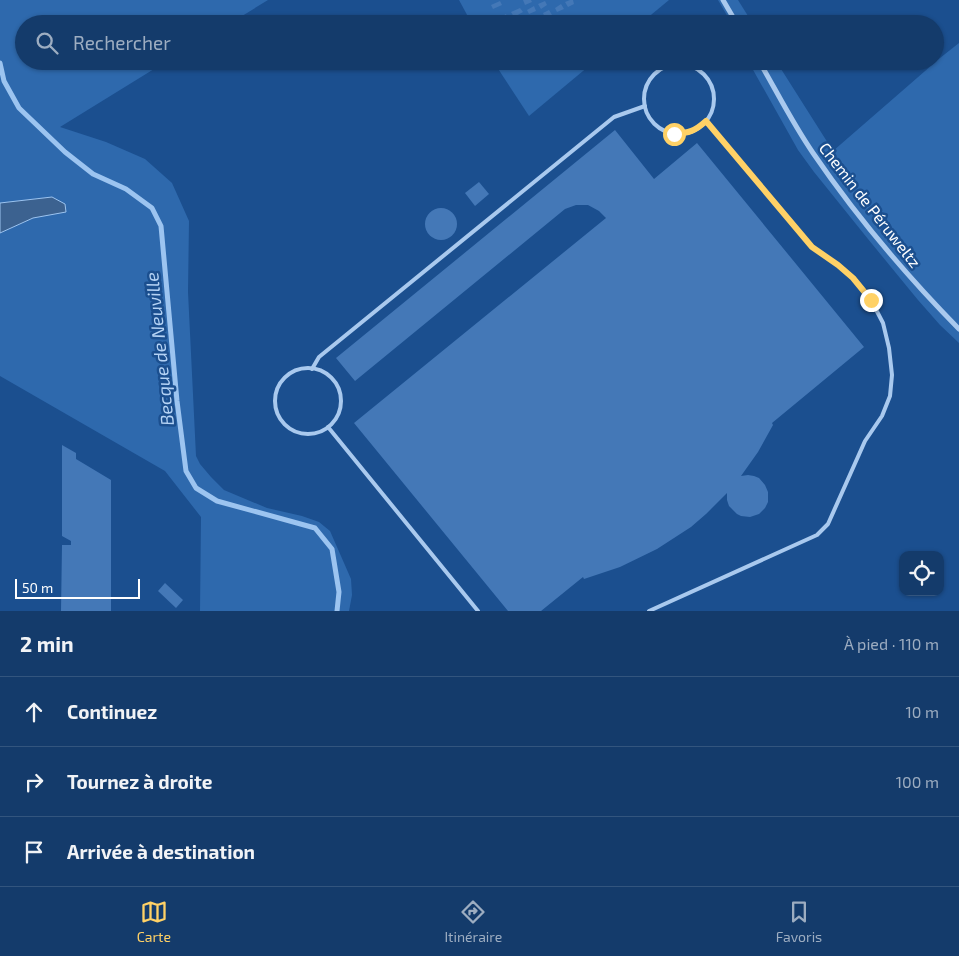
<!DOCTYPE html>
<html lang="fr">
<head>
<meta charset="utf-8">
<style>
  :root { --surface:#143b6b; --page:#214673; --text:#f1f3f6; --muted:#9dadc1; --line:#33557e; --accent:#ffd166 }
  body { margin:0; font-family:"Exo 2",sans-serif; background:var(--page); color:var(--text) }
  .controls { position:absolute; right:15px; bottom:15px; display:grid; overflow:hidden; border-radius:10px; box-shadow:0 1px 4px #0004 }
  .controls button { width:45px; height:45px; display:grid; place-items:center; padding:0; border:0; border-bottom:1px solid var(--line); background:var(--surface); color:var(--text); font:25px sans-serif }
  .scale { position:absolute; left:15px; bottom:12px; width:125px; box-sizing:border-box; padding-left:5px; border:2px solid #fff; border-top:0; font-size:14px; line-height:18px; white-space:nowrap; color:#fff; -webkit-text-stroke:4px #1b4f8f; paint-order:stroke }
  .stop { position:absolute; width:15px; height:15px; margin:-11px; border:4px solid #ffd166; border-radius:50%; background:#fff }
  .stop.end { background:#ffd166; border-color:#fff; box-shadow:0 1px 5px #0008 }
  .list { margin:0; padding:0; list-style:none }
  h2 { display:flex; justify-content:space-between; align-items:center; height:65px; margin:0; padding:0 20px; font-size:21px }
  h2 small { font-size:16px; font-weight:400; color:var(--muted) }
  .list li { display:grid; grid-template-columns:32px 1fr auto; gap:15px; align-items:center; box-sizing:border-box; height:70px; padding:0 20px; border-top:1px solid var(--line) }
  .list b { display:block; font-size:19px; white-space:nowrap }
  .list em { font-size:16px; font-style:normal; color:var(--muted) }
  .icon { flex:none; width:28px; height:28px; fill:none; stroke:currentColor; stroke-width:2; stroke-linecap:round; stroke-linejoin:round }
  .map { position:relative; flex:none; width:959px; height:611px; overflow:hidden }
  .search { position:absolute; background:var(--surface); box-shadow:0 1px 4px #0004; left:15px; right:15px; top:15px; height:55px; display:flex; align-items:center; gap:12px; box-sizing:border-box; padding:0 18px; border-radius:28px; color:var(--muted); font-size:19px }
  .sheet { height:275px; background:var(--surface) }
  nav { display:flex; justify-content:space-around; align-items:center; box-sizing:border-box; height:70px; border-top:1px solid var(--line); background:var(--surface); font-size:14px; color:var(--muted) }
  nav a { display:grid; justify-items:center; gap:2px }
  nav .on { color:var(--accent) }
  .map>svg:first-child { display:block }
  .green { fill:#2e69ad }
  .water { fill:#3c6290; stroke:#9cc4f0 }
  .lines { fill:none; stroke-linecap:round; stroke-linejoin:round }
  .stream { stroke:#9cc4f0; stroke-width:5 }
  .building { fill:#4478b7 }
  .lane { stroke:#a9c9ee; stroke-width:4 }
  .street { stroke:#a9c9ee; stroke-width:5 }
  .route { stroke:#ffd166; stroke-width:6 }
  .labels { text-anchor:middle; stroke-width:5; stroke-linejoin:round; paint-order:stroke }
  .street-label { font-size:16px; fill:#fff; stroke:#1b4f8f }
  .water-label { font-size:18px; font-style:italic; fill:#b5d3f5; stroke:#1b4f8f }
</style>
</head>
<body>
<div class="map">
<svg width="959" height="611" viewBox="0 0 959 611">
  <rect width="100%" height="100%" fill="#1b4f8f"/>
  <g class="green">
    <polygon points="0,0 268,0 229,24 24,24 24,61 167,61 60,127 106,142 145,159 172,183 189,221 188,292 196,456 200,464 211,477 224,490 267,508 302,516 319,522 330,531 351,579 352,595 349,611 200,611 201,517 165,471 0,376 0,233 33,218 66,211 52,197 0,203"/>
    <polygon points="459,0 669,0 640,24 472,24"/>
    <polygon points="718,0 738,0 753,24 732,24"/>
    <polygon points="959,43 959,343 940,325 918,300 868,239 814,172 798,150 752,68 757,66 754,61 776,61 833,151 940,58"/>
    <polygon points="493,61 595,61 529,116"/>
  </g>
  <polygon class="water" points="52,197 65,204 66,212 33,218 0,233 0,203"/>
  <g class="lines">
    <polyline class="stream" points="0,63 4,81 19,108 65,152 93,174 126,189 152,208 161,226 177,401 186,471 196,488 217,501 315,528 332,549 339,592 337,611"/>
  </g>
  <g class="building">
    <polygon points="523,0 531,0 532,2 525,5"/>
    <polygon points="570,0 573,0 574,4 568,7 565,2"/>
    <polygon points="500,1 502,5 493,9 491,5"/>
    <polygon points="545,1 547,5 541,9 538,4"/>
    <polygon points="561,4 564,9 557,12 555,8"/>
    <polygon points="534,6 536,11 529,14 527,10"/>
    <polygon points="520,8 523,12 514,17 511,12"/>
    <polygon points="549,10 552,15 545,18 543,13"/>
    <polygon points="506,14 508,19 499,23 497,19"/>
    <polygon points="538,15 541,20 534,23 532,19"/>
    <polygon points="615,130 654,179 697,143 864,347 772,423 773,425 758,452 741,476 748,475 754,476 759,478 765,485 768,492 768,502 765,508 759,514 750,517 741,516 737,514 729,506 727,500 727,493 706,514 691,527 657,549 620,567 584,579 583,577 541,611 508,611 354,423 606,218 599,211 588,205 576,205 565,209 355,381 336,358"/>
    <polygon points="479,182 489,194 475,206 465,193"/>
    <circle cx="441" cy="224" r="16"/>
    <polygon points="62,445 76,453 76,459 111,480 111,611 61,611 62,545 71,545 71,541 62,536"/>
    <polygon points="165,583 183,600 176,608 158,591"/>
  </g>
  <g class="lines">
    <g class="lane">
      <circle cx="679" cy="99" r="35"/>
      <circle cx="308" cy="401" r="33"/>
      <polyline points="312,369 319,357 614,117 645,106"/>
      <polyline points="328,427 478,611"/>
      <polyline points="649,611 817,535 828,524 865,441 882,416 890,396 892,375 889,348 883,323 871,300 853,278 838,265 812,247 706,121"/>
    </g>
    <g class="street">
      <polyline points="723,0 737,24"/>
      <path d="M759,61c18,31 34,63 54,92 43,63 93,122 146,176"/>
    </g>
  </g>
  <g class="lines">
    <path class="route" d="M674,134c15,-1 21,-3 32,-13l106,126 26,18 15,13 18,22"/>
  </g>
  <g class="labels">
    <g class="street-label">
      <text transform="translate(870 205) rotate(52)" y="6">Chemin de Péruweltz</text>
    </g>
    <g class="water-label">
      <text transform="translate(160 349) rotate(-96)" y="6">Becque de Neuville</text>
    </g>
  </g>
</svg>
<div class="controls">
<button><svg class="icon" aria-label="locate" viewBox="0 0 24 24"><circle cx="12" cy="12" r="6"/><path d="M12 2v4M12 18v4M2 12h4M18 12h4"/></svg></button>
</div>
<div class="scale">50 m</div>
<div class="stop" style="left:674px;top:134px"></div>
<div class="stop end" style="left:871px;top:300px"></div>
<div class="search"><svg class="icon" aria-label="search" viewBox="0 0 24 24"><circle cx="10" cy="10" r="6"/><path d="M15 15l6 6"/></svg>Rechercher</div>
</div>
<section class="sheet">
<h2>2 min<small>À pied · 110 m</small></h2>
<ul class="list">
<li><svg class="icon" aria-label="ahead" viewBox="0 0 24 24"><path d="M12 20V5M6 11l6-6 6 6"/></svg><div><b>Continuez</b></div><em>10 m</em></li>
<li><svg class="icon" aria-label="right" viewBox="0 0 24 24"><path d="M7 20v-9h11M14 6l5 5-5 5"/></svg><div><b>Tournez à droite</b></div><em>100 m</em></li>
<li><svg class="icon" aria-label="arrive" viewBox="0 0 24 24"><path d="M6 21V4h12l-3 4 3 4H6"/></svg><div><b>Arrivée à destination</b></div></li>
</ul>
</section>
<nav>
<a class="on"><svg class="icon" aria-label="map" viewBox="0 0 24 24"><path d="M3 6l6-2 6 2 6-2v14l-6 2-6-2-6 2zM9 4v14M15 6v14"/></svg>Carte</a>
<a><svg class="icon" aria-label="directions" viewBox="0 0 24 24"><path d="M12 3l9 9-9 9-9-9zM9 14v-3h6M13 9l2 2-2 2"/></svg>Itinéraire</a>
<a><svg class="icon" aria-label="saved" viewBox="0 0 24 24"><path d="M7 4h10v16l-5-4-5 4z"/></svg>Favoris</a>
</nav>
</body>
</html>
